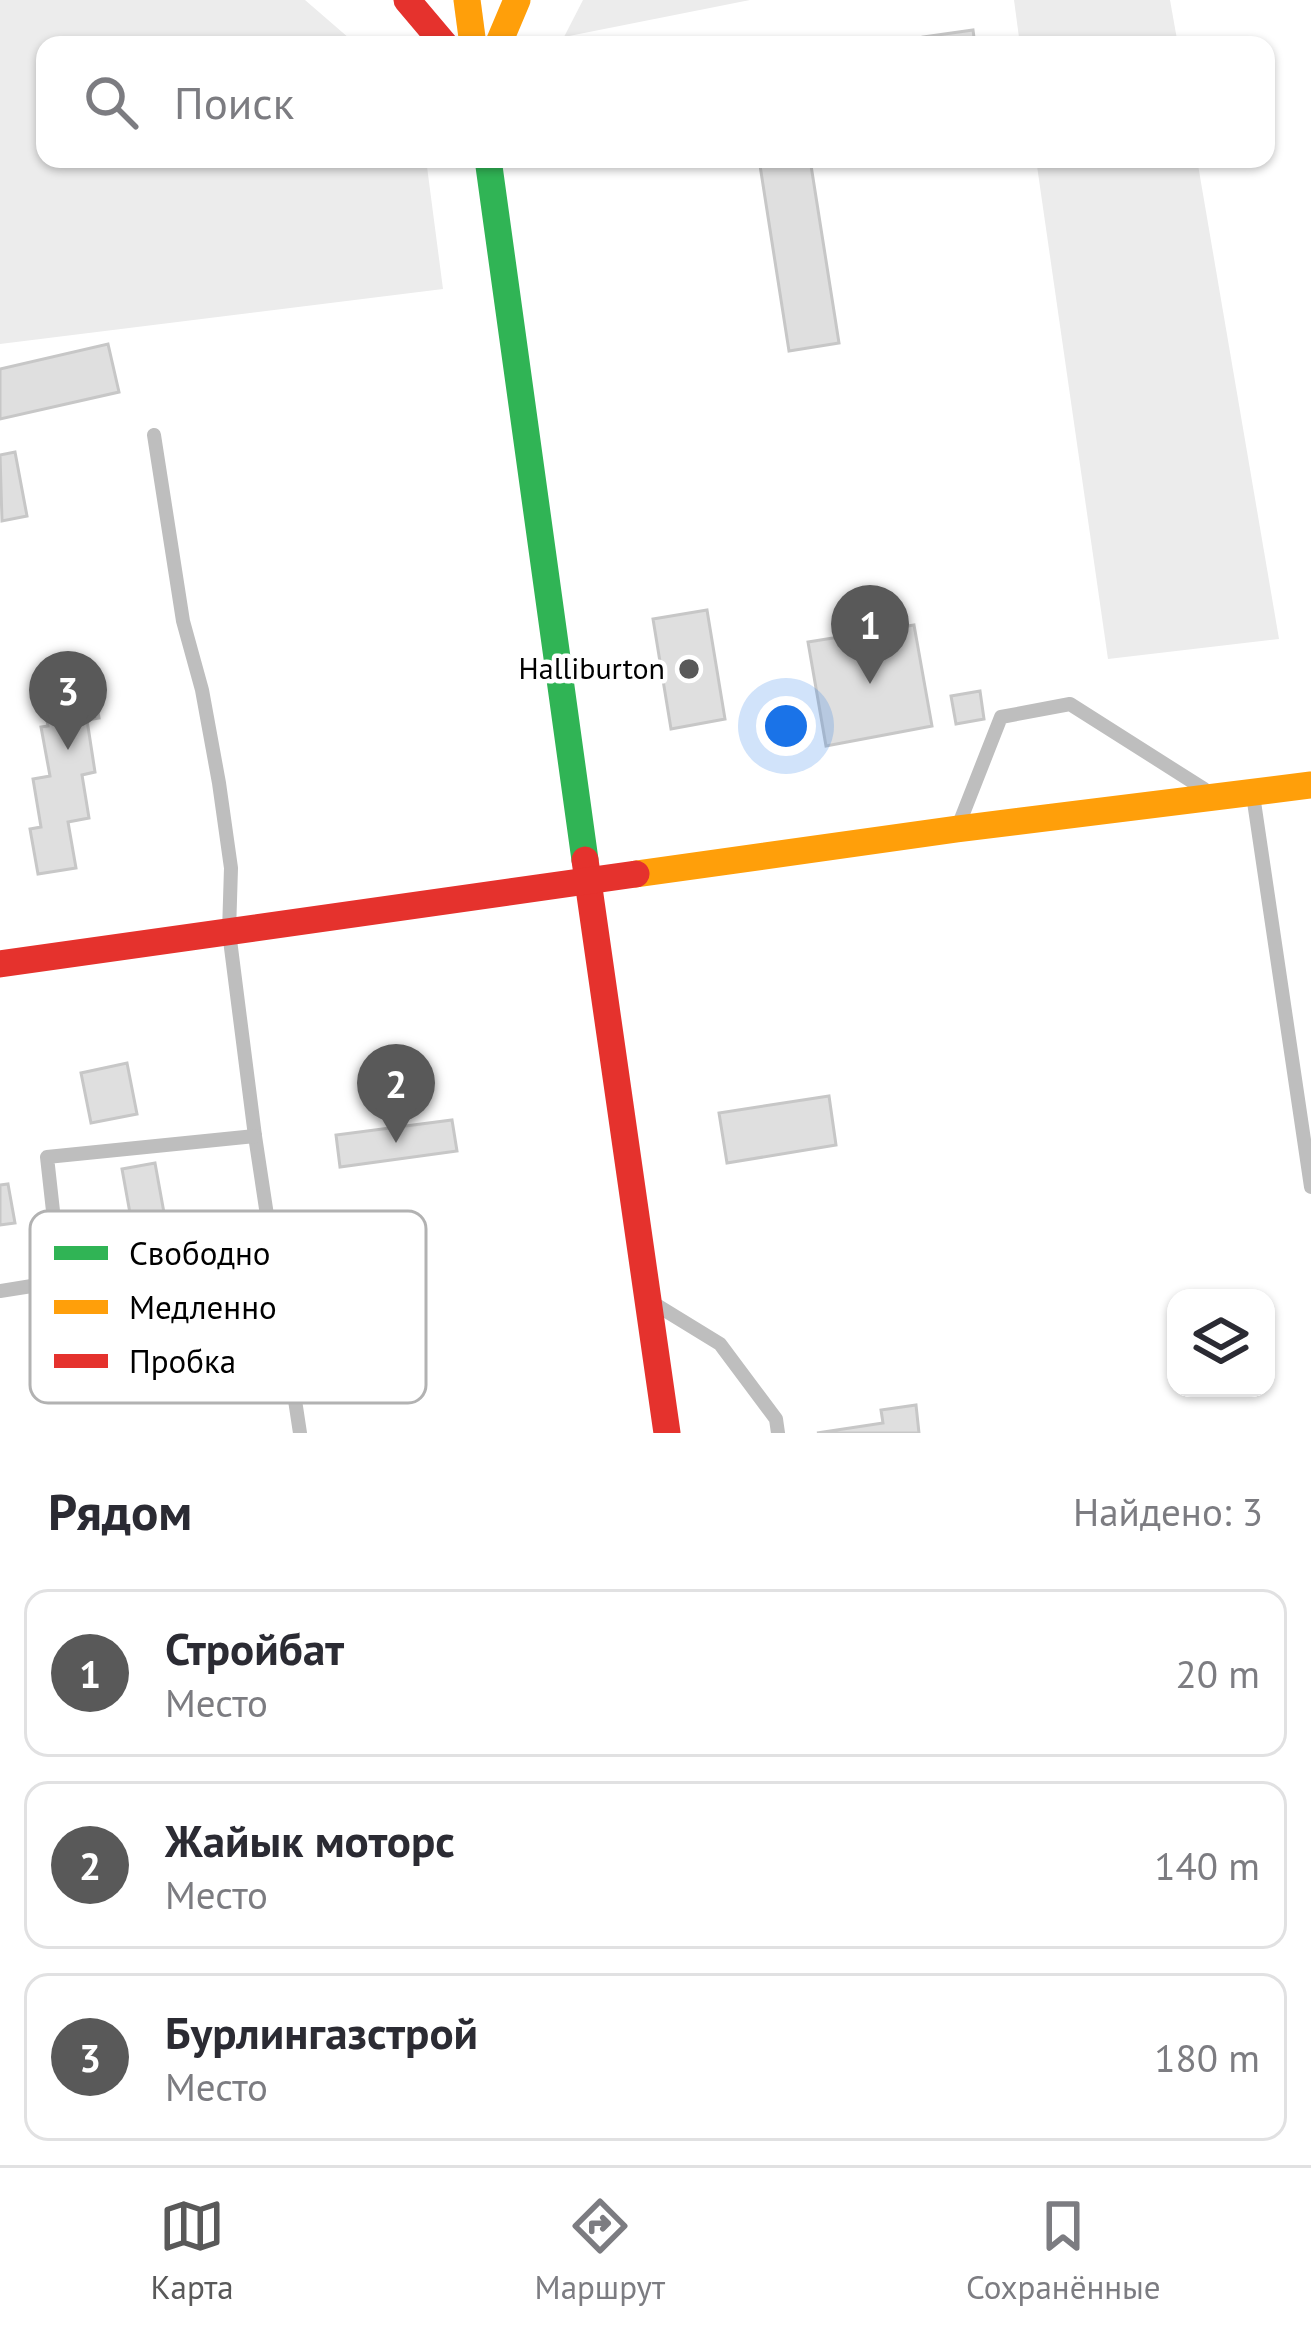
<!DOCTYPE html>
<html lang="ru">
<head>
<meta charset="utf-8">
<style>
  :root { --surface:#fff; --page:#f2f2f3; --text:#2b2b33; --muted:#7c7c81; --line:#e1e1e2; --accent:#595959 }
  body { margin:0; font-family:"PT Sans",sans-serif; background:var(--page); color:var(--text) }
  .controls { position:absolute; right:36px; bottom:36px; display:grid; overflow:hidden; border-radius:24px; box-shadow:0 3px 9px #0004 }
  .controls button { width:108px; height:108px; display:grid; place-items:center; padding:0; border:0; border-bottom:3px solid var(--line); background:var(--surface); color:var(--text); font:60px sans-serif }
  .you { position:absolute; left:786px; top:726px; width:42px; height:42px; margin:-30px; border:9px solid #fff; border-radius:50%; background:#1a73e8; box-shadow:0 0 0 18px #1a73e833 }
  .badge { display:grid; place-items:center; width:78px; height:78px; border-radius:50%; background:var(--accent); color:#fff; font-size:39px; font-weight:700 }
  .pin { position:absolute; translate:-50% -99px; filter:drop-shadow(0 3px 6px #0008) }
  .pin::after { content:''; position:absolute; top:63px; width:42px; height:36px; background:inherit; clip-path:polygon(0 0,100% 0,50% 100%) }
  .list { margin:0; padding:0; list-style:none }
  h2 { display:flex; justify-content:space-between; align-items:center; height:156px; margin:0; padding:0 48px; font-size:51px }
  h2 small { font-size:39px; font-weight:400; color:var(--muted) }
  .list li { display:grid; grid-template-columns:78px 1fr auto; gap:36px; align-items:center; box-sizing:border-box; height:168px; margin:0 24px 24px; padding:0 24px; border:3px solid var(--line); border-radius:24px }
  .list b { display:block; font-size:45px; white-space:nowrap }
  .list p { margin:0; font-size:39px; white-space:nowrap; color:var(--muted) }
  .list em { font-size:39px; font-style:normal; color:var(--muted) }
  .icon { flex:none; width:66px; height:66px; fill:none; stroke:currentColor; stroke-width:2; stroke-linecap:round; stroke-linejoin:round }
  .map { position:relative; flex:none; width:1311px; height:1433px; overflow:hidden }
  .search { position:absolute; background:var(--surface); box-shadow:0 3px 9px #0004; left:36px; right:36px; top:36px; height:132px; display:flex; align-items:center; gap:30px; box-sizing:border-box; padding:0 42px; border-radius:24px; color:var(--muted); font-size:45px }
  .sheet { height:732px; background:var(--surface) }
  nav { display:flex; justify-content:space-around; align-items:center; box-sizing:border-box; height:168px; border-top:3px solid var(--line); background:var(--surface); font-size:33px; color:var(--muted) }
  nav a { display:grid; justify-items:center; gap:6px }
  nav .on { color:var(--accent) }
  .map>svg:first-child { display:block }
  .green { fill:#ececec }
  .building { fill:#dfdfdf; stroke:#c7c7c7; stroke-width:3 }
  .lines { fill:none; stroke-linecap:round; stroke-linejoin:round }
  .lane { stroke:#bebebe; stroke-width:14 }
  .fast { stroke:#30b455; stroke-width:27 }
  .slow { stroke:#ff9f0a; stroke-width:27 }
  .jam { stroke:#e5322d; stroke-width:27 }
  .poi-dot { fill:#595959; stroke:#fff; stroke-width:4.5 }
  .labels { text-anchor:middle; stroke-width:9; stroke-linejoin:round; paint-order:stroke }
  .poi-label { font-size:30px; fill:#000; stroke:#fff; text-anchor:end }
  .key { fill:#fff; stroke:#b2b2b2; stroke-width:3 }
  .key-label { font-size:33px; fill:#000 }
</style>
</head>
<body>
<div class="map">
<svg width="1311" height="1433" viewBox="0 0 1311 1433">
  <rect width="100%" height="100%" fill="#fff"/>
  <g class="green">
    <polygon points="0,0 305,0 357,45 45,45 45,159 426,159 443,289 0,344"/>
    <polygon points="583,0 750,0 564,37"/>
    <polygon points="1014,0 1170,0 1178,45 1020,45"/>
    <polygon points="1036,159 1197,159 1279,639 1108,659"/>
  </g>
  <g class="building">
    <polygon points="973,30 975,45 924,45 923,37"/>
    <polygon points="759,159 810,159 839,343 789,351"/>
    <polygon points="108,344 119,392 0,419 0,369"/>
    <polygon points="15,452 27,516 2,521 0,455"/>
    <polygon points="707,610 725,719 671,729 653,619"/>
    <polygon points="914,625 932,726 826,746 808,642"/>
    <polygon points="90,662 99,718 87,720 95,772 82,775 89,818 68,822 76,868 38,874 30,829 41,827 33,779 50,776 41,727 48,726 38,671"/>
    <polygon points="980,691 984,719 956,724 951,696"/>
    <polygon points="127,1063 137,1114 91,1123 81,1073"/>
    <polygon points="829,1096 836,1145 727,1163 719,1113"/>
    <polygon points="452,1120 457,1151 340,1167 336,1135"/>
    <polygon points="155,1163 172,1257 139,1263 122,1169"/>
    <polygon points="8,1184 15,1223 0,1225 0,1185"/>
    <polygon points="916,1405 919,1433 817,1433 883,1423 881,1410"/>
  </g>
  <g class="lines">
    <g class="lane">
      <polyline points="154,435 183,621 202,690 219,783 231,868 229,932 255,1136 300,1433"/>
      <polyline points="1253,795 1311,1187"/>
      <polyline points="959,824 1001,717 1070,704 1204,789"/>
      <polyline points="0,1291 38,1285 51,1273 58,1256 47,1157 255,1136"/>
      <polyline points="658,1306 720,1344 776,1419 778,1433"/>
    </g>
    <polyline class="fast" points="488,159 585,860"/>
    <g class="slow">
      <polyline points="467,0 473,45"/>
      <polyline points="498,45 517,0"/>
      <polyline points="636,874 957,829 1311,785"/>
    </g>
    <g class="jam">
      <polyline points="407,0 445,45"/>
      <polyline points="585,860 667,1433"/>
      <polyline points="0,964 636,874"/>
    </g>
  </g>
  <circle class="poi-dot" cx="689" cy="669" r="12"/>
  <g class="labels">
    <g class="poi-label">
      <text x="665" y="679">Halliburton</text>
    </g>
  </g>
  <rect x="30" y="1211" width="396" height="192" rx="18" class="key"/>
  <rect x="54" y="1246" width="54" height="14" fill="#30b455"/>
  <rect x="54" y="1300" width="54" height="14" fill="#ff9f0a"/>
  <rect x="54" y="1354" width="54" height="14" fill="#e5322d"/>
  <g class="key-label">
    <text x="129" y="1265">Свободно</text>
    <text x="129" y="1319">Медленно</text>
    <text x="129" y="1373">Пробка</text>
  </g>
</svg>
<div class="controls">
<button><svg class="icon" aria-label="layers" viewBox="0 0 24 24"><path d="M12 4l9 5-9 5-9-5zM3 14l9 5 9-5"/></svg></button>
</div>
<div class="you"></div>
<div class="pin badge" style="left:870px;top:684px">1</div>
<div class="pin badge" style="left:396px;top:1143px">2</div>
<div class="pin badge" style="left:68px;top:750px">3</div>
<div class="search"><svg class="icon" aria-label="search" viewBox="0 0 24 24"><circle cx="10" cy="10" r="6"/><path d="M15 15l6 6"/></svg>Поиск</div>
</div>
<section class="sheet">
<h2>Рядом<small>Найдено: 3</small></h2>
<ul class="list">
<li><span class="badge">1</span><div><b>Стройбат</b><p>Место</p></div><em>20 m</em></li>
<li><span class="badge">2</span><div><b>Жайык моторс</b><p>Место</p></div><em>140 m</em></li>
<li><span class="badge">3</span><div><b>Бурлингазстрой</b><p>Место</p></div><em>180 m</em></li>
</ul>
</section>
<nav>
<a class="on"><svg class="icon" aria-label="map" viewBox="0 0 24 24"><path d="M3 6l6-2 6 2 6-2v14l-6 2-6-2-6 2zM9 4v14M15 6v14"/></svg>Карта</a>
<a><svg class="icon" aria-label="directions" viewBox="0 0 24 24"><path d="M12 3l9 9-9 9-9-9zM9 14v-3h6M13 9l2 2-2 2"/></svg>Маршрут</a>
<a><svg class="icon" aria-label="saved" viewBox="0 0 24 24"><path d="M7 4h10v16l-5-4-5 4z"/></svg>Сохранённые</a>
</nav>
</body>
</html>
